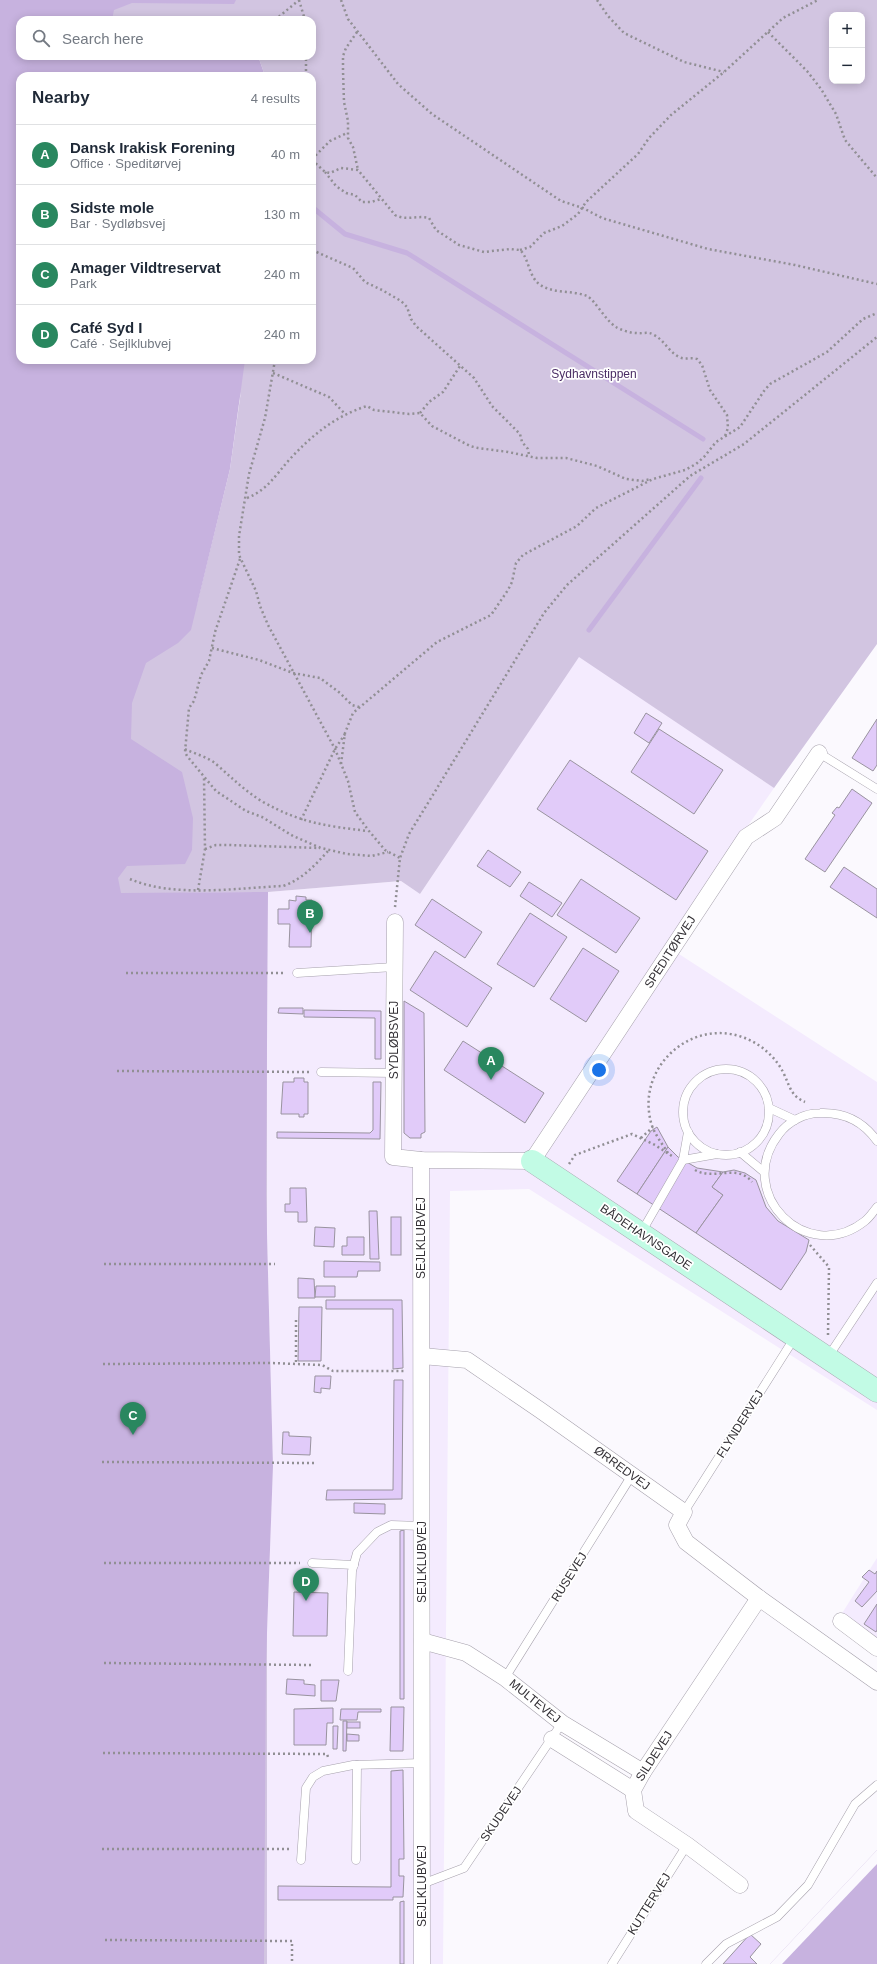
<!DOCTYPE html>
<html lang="en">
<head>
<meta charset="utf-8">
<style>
  :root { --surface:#fff; --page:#f6f6f7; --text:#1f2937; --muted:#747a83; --line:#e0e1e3; --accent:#29875f }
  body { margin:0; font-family:Arial,sans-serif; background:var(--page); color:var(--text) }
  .controls { position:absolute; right:12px; top:12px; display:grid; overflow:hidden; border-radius:8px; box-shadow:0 2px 10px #0003 }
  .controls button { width:36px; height:36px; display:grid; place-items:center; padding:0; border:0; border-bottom:1px solid var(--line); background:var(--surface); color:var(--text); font:20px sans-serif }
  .you { position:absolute; left:599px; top:1070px; width:14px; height:14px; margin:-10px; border:3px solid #fff; border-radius:50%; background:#1a73e8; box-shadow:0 0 0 6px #1a73e833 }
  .badge { display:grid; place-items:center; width:26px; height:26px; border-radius:50%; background:var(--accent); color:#fff; font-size:13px; font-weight:700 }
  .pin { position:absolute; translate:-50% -33px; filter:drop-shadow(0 1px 2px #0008) }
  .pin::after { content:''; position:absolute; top:21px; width:14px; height:12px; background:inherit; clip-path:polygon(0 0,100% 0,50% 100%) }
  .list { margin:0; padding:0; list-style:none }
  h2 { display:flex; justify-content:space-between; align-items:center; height:52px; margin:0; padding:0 16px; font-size:17px }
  h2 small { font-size:13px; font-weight:400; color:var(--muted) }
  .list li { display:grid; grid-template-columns:26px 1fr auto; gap:12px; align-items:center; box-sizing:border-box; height:60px; padding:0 16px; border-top:1px solid var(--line) }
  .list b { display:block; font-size:15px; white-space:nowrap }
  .list p { margin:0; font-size:13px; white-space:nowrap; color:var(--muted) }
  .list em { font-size:13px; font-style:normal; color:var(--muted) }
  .icon { flex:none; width:22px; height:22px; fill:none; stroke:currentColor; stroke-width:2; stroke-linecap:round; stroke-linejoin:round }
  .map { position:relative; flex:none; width:877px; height:1964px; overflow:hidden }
  .search { position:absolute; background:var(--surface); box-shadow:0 2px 10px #0003; left:16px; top:16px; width:300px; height:44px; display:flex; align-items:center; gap:10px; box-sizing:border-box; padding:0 14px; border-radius:12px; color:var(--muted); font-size:15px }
  .panel { position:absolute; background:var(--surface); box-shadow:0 2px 10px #0003; left:16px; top:72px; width:300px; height:292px; border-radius:12px }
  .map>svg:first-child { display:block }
  .built { fill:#f4ebfe }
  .green { fill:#d2c5e1; fill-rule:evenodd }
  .water { fill:#c7b2df }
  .pier { fill:#fbf9fe }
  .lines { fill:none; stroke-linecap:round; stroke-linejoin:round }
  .stream { stroke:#c7b2df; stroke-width:5 }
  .building { fill:#e1cbf9; stroke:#99939f }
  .lane-casing { stroke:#a6a1ac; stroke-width:9 }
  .street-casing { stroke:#a6a1ac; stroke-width:17 }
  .secondary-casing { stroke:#a6a1ac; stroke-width:23 }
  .path { stroke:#918f94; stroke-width:2.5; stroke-dasharray:2 3; stroke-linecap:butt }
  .lane { stroke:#fff; stroke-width:8 }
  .street { stroke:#fff; stroke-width:16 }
  .secondary { stroke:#c2fbe5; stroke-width:22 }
  .labels { text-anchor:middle; stroke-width:3.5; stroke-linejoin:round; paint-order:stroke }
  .park-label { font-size:12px; fill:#4a2d64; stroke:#fff }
  .street-label { font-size:12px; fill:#333035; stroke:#fff }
</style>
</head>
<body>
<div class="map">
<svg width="877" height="1964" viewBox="0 0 877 1964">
  <rect width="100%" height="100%" fill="#fbf9fe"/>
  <g class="built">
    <polygon points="579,656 774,788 665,945 877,1082 877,1410 529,1189 450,1191 443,1964 264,1964 266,1661 273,1466 266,1195 268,892 401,881 420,894"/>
    <polygon points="877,1558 877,1656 834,1626"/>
  </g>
  <path class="green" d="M0,0h877v644l-103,144 -195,-131 -159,237 -19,-13 -133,11 -87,1 86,13v1058h-267zM832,15h30v66h-30zM20,20h292v36h-54l5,14 1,6h48v284h-292v-284l229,-20h-229zM241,391l-11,78 -34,139z"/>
  <g class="water">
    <polygon points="0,0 236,0 234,4 132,3 114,10 112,20 20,20 20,56 258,56 263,70 264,76 20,76 20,360 245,360 230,469 191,630 178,643 146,663 132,703 131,739 182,772 193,818 192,850 185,864 127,866 118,878 121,893 268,892 266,1195 273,1466 266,1661 264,1964 0,1964"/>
    <polygon points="877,1850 877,1964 770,1964"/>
  </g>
  <polygon class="pier" points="877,1850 877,1864 782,1964 770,1964"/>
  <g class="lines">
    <g class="stream">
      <polyline points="312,207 345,234 407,253 703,439"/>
      <polyline points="589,630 701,478"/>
    </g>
  </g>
  <g class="building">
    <polygon points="646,713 662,723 649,743 634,733"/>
    <polygon points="877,719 877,765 873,771 852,758"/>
    <polygon points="659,729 723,770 694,814 631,772"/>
    <polygon points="570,760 708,851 676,900 537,809"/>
    <polygon points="852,789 872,803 825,872 805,859 835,815 832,813 837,807 839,808"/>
    <polygon points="488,850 521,872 510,887 477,866"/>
    <polygon points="844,867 877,889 877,918 830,887"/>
    <polygon points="581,879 640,918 616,953 557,915"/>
    <polygon points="529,882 562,903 552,917 520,896"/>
    <polygon points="296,896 306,897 306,900 312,900 311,947 289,947 290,924 278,924 278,909 289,909 289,900 296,901"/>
    <polygon points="432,899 482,932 465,958 415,925"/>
    <polygon points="530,913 567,937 534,987 497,964"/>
    <polygon points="583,948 619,971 586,1022 550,999"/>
    <polygon points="435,951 492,988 467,1027 410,990"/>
    <polygon points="404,1001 424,1013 425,1132 421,1134 421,1138 410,1138 404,1133"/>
    <polygon points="279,1008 303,1008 303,1014 278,1013"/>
    <polygon points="304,1010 381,1011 381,1059 375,1059 375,1018 304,1017"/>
    <polygon points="463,1041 544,1093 525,1123 444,1070"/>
    <polygon points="294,1078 304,1078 304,1082 308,1082 308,1114 304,1114 304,1117 299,1117 299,1114 281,1114 283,1082 294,1082"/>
    <polygon points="373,1082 381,1082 380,1139 277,1138 277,1132 370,1133 373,1130"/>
    <polygon points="657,1127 668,1147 637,1194 617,1181 651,1131"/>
    <polygon points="668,1147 678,1157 697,1168 723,1172 712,1187 723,1195 696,1233 637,1194"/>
    <polygon points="734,1170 745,1173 756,1180 766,1207 778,1221 809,1240 806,1252 781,1290 696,1233 723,1195 712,1187 723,1172"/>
    <polygon points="290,1188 306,1188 307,1222 298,1222 298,1212 285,1212 285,1204 290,1204"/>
    <polygon points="369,1211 377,1211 379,1259 370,1259"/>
    <rect x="391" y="1217" width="10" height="38"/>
    <polygon points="315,1227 335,1228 334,1247 314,1246"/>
    <polygon points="347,1237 364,1237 364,1255 342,1255 342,1246 347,1246"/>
    <polygon points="324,1261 380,1262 380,1271 358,1271 357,1277 324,1277"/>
    <polygon points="298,1278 314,1279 315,1298 298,1298"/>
    <polygon points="316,1286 335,1286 335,1297 315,1297"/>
    <polygon points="326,1300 402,1300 403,1368 393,1369 393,1309 326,1309"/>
    <polygon points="299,1307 322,1307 321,1361 298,1361"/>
    <polygon points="315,1376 331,1376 330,1389 321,1388 321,1393 314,1392"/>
    <polygon points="394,1380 403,1380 402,1499 326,1500 327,1490 393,1490"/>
    <polygon points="283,1432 289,1432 289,1436 311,1437 310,1455 282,1454"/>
    <polygon points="354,1503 385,1504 385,1514 354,1513"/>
    <polygon points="404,1530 404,1699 400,1699 400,1531"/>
    <polygon points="869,1570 875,1574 877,1571 877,1591 862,1607 855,1601 869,1582 862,1577"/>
    <polygon points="294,1592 328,1593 327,1636 293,1636"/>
    <polygon points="877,1604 877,1630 876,1632 864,1624"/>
    <polygon points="287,1679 304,1680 304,1684 315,1685 315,1696 286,1694"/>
    <polygon points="321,1680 339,1680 336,1701 321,1701"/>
    <polygon points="391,1707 404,1707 403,1751 390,1751"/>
    <polygon points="333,1708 333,1723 327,1723 326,1745 294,1745 294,1709"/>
    <polygon points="341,1709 381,1709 381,1712 358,1712 357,1720 340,1720"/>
    <polygon points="343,1721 347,1721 346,1751 343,1751"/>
    <rect x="347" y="1722" width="13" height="6"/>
    <polygon points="333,1726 338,1726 337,1749 333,1749"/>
    <polygon points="347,1734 359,1735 359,1741 347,1741"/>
    <polygon points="403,1770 404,1859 399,1859 399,1876 404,1876 403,1897 393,1897 393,1900 278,1900 278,1886 391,1887 391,1771"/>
    <polygon points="404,1901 404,1964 400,1964 400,1902"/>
    <polygon points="750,1934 761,1944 750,1957 757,1964 723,1964"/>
  </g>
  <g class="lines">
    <g class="lane-casing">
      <g id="lane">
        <polyline points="819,753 877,789"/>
        <polyline points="297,973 394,967"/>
        <circle cx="726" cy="1112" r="43"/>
        <polyline points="321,1072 394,1073"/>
        <polyline points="769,1108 795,1120"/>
        <path d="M877,1141c-14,-20 -33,-29 -57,-28 -16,0 -32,9 -41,21 -46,59 28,133 86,87 5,-4 8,-9 12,-14"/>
        <polyline points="740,1152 764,1172"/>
        <polyline points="683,1160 717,1154"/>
        <polyline points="641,1233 683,1160 688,1132"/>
        <polyline points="828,1357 877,1283"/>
        <polyline points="684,1512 795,1337"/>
        <polyline points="312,1563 354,1565"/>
        <polyline points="348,1671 352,1571 357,1553 377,1532 391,1525 422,1526"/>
        <polyline points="505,1678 632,1475"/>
        <polyline points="301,1860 306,1788 313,1777 323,1771 353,1765 422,1763"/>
        <polyline points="356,1860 357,1765"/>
        <polyline points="422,1884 464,1868 562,1723"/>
        <polyline points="612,1964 687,1845"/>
        <polyline points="706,1964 726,1944 777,1917 808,1885 855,1804 877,1785"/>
      </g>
    </g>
    <g class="street-casing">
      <g id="street">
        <polyline points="395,922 393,1157 421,1160 532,1161 746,837 775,818 819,753"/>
        <polyline points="421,1160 422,1964"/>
        <polyline points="422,1356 467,1360 540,1410 684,1512 677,1525 686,1542 759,1598 877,1682"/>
        <polyline points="841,1621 877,1648"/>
        <polyline points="422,1641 466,1653 505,1678 562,1723 643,1772"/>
        <polyline points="552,1739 633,1790"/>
        <polyline points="740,1885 687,1845 636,1811 633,1790 643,1772 759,1598"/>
      </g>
    </g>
    <g class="secondary-casing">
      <polyline id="secondary" points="532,1161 877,1391"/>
    </g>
    <g class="path">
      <polyline points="299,0 305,20"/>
      <polyline points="341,0 348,19 398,84 432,114 561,201 583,208 602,218 708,249 795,265 877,284"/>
      <polyline points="597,0 608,16 624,33 684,62 724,72"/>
      <polyline points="275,20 299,0"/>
      <polyline points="357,32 346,48 343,56 343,71 344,102 348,121 348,138 353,147 358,170"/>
      <polyline points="768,32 807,71 821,89 836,114 845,140 877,178"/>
      <polyline points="306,76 306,56"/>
      <polyline points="312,159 330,141 347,133"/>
      <path d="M312,160l13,12 5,1 11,-5 17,2 37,45c11,6 22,0 34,3l7,12 23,15 25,7 26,-3 10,1c9,8 8,25 19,34 13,10 33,6 48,12 8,4 18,24 29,31 5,3 14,6 20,6 7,1 12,-2 18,2 10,5 14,16 25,22 6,3 12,0 18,2l5,6 8,25 17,25 1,13 -3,8"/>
      <polyline points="325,172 336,186 346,193 355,195 362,202 371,202 381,199"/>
      <polyline points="312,250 353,268 365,282 382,290 401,301 407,307 411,319 416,326 474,378 492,406 520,434 522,442 528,449 529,455"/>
      <polyline points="520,250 530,247 544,233 562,226 578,214 586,202 638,154 649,138 671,115 724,72 783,18 818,0"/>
      <polyline points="275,360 265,418 249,474 239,536 239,555 256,591 260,606 268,625 335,749 348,781 355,812 369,831 385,850 400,858"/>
      <polyline points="273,373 329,397 345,414"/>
      <polyline points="420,413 429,402 443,392 460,366"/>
      <path d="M247,498c20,-8 28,-22 42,-38 22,-24 46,-44 78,-54l7,4 35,4 11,-1 12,13 38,20 8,2 30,4 29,6h29l31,8 29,13 16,2 9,-2"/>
      <polyline points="240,559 215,632 209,661 201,675 194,701 189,708 185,752 187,756 216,791 246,811 262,817 293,836 321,848 347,854 372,856 388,852"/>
      <polyline points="212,648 259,660 293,673 320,678 340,693 352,705 359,707"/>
      <path d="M185,749c10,5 23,8 31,15 16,14 29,27 47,38 38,21 63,24 105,29"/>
      <polyline points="341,764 345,733 353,713 437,642 491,615 508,590 512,582 516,563 523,555 577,526 596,508 653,479 685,470 696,464 704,457 716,442 740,427 764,391 770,384 827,352 863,319 877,313"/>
      <polyline points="301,820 335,749 345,734"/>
      <polyline points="205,849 216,845 229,845 320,848"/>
      <path d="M130,879c43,19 106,9 153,7 20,-7 32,-21 46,-36"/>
      <polyline points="198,890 205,849 204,777"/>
      <polyline points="395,907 400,858 409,834 544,613 567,585 690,476 744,444 877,337"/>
      <polyline points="126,973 285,973"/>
      <polyline points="117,1071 311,1072"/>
      <polyline points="641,1138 653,1127"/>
      <path d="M668,1153c-7,-11 -16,-22 -18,-35 -11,-52 41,-99 92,-81 18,6 34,20 42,37 6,13 7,22 21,28"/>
      <polyline points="569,1164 575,1155 632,1134 655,1145 672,1156"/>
      <path d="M695,1170c19,11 42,-7 57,12"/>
      <polyline points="810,1245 829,1267 828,1335"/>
      <polyline points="104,1264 275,1264"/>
      <polyline points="296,1320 296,1364"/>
      <polyline points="103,1364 271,1363 322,1365 333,1371 406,1371"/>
      <polyline points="102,1462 317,1463"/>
      <polyline points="104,1563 300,1563"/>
      <polyline points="104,1663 312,1665"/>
      <polyline points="103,1753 327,1754 328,1757"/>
      <polyline points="102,1849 290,1849"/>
      <polyline points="105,1940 292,1941 292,1964"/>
    </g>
    <use href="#lane" class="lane"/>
    <use href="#street" class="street"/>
    <use href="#secondary" class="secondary"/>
  </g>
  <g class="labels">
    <g class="park-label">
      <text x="594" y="378">Sydhavnstippen</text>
    </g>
    <g class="street-label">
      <text transform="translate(670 952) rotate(-57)" y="4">SPEDITØRVEJ</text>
      <text transform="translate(394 1040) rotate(-90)" y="4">SYDLØBSVEJ</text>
      <text transform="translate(646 1237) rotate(34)" y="4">BÅDEHAVNSGADE</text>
      <text transform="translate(421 1238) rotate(-90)" y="4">SEJLKLUBVEJ</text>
      <text transform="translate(740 1424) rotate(-58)" y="4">FLYNDERVEJ</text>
      <text transform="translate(622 1468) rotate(36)" y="4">ØRREDVEJ</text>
      <text transform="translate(422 1562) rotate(-90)" y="4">SEJLKLUBVEJ</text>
      <text transform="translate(569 1577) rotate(-58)" y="4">RUSEVEJ</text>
      <text transform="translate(535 1701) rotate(39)" y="4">MULTEVEJ</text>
      <text transform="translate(654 1756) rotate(-57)" y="4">SILDEVEJ</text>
      <text transform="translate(501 1814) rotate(-56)" y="4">SKUDEVEJ</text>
      <text transform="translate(422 1886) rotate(-90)" y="4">SEJLKLUBVEJ</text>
      <text transform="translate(649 1904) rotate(-58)" y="4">KUTTERVEJ</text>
    </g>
  </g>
</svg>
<div class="controls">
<button>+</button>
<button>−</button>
</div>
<div class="you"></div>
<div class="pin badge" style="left:491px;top:1080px">A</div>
<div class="pin badge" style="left:310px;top:933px">B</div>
<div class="pin badge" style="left:133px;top:1435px">C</div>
<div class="pin badge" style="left:306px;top:1601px">D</div>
<div class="search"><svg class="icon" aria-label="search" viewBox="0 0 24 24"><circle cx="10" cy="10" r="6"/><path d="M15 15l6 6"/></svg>Search here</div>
<section class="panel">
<h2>Nearby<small>4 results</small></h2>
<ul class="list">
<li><span class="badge">A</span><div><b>Dansk Irakisk Forening</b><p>Office · Speditørvej</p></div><em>40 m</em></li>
<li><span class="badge">B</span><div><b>Sidste mole</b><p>Bar · Sydløbsvej</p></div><em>130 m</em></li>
<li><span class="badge">C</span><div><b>Amager Vildtreservat</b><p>Park</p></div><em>240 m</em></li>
<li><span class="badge">D</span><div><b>Café Syd I</b><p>Café · Sejlklubvej</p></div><em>240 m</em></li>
</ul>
</section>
</div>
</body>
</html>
